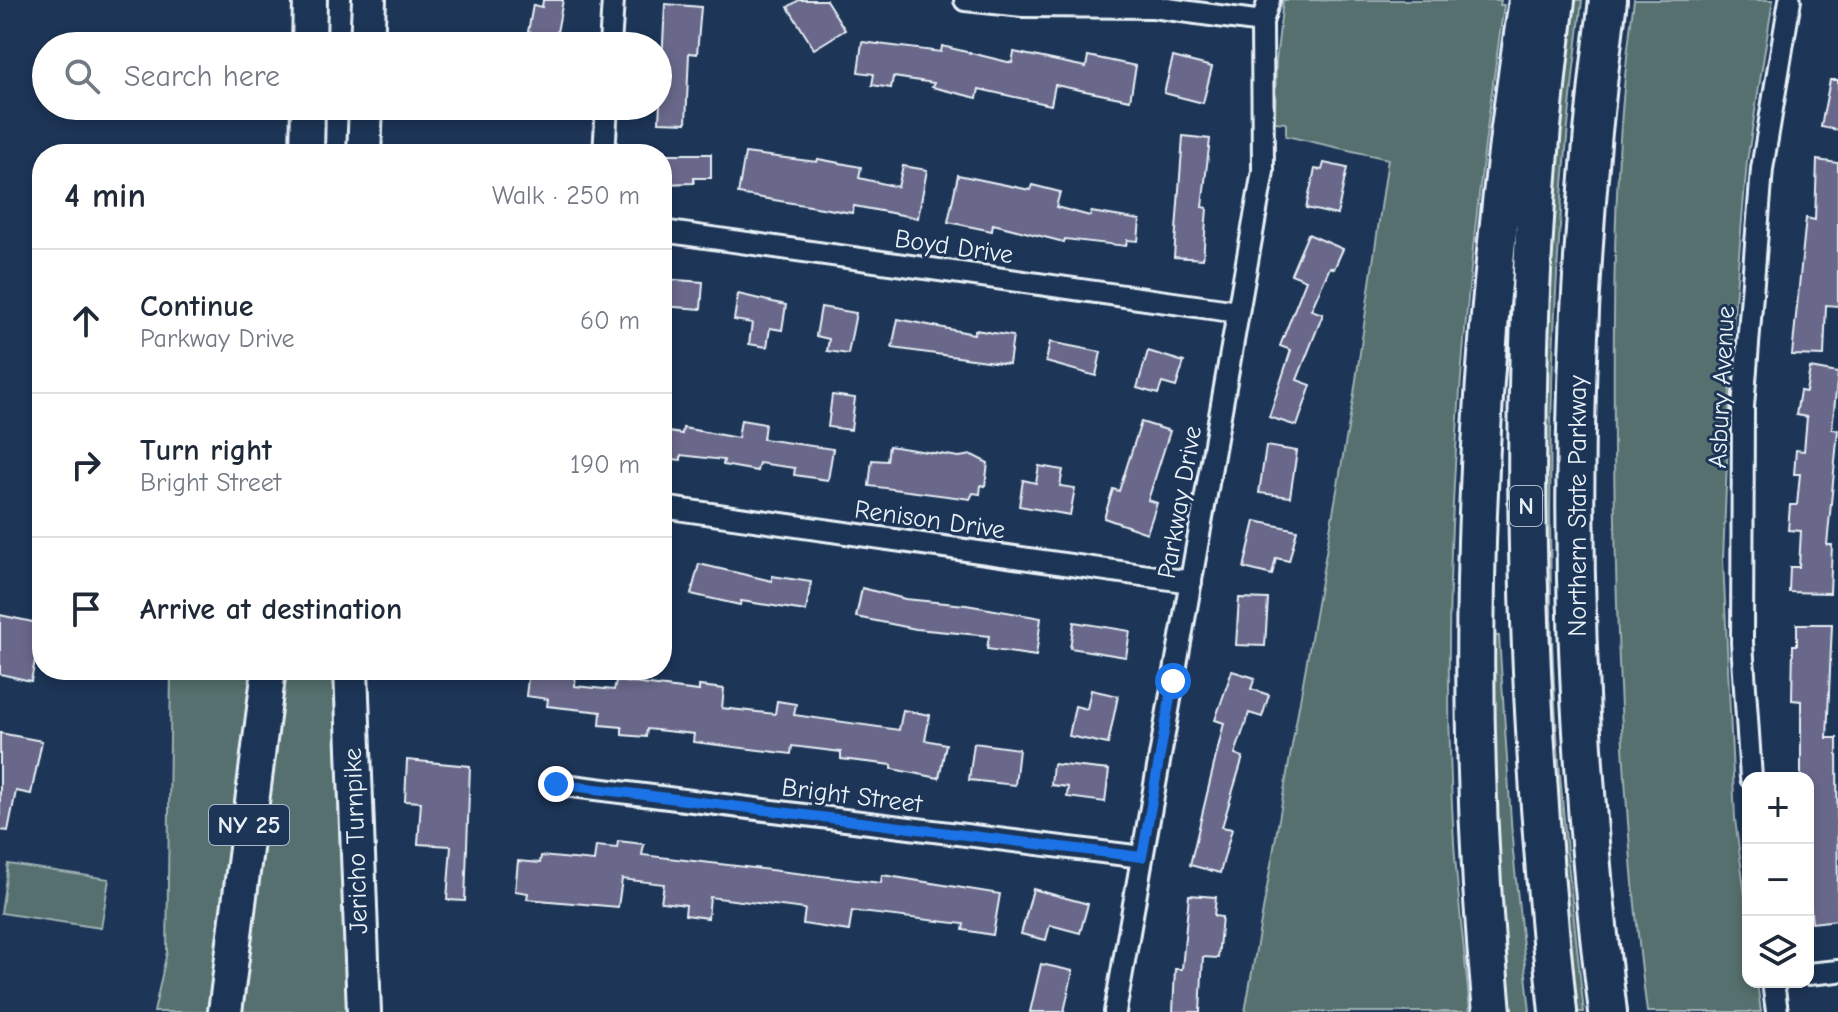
<!DOCTYPE html>
<html lang="en">
<head>
<meta charset="utf-8">
<style>
  :root { --surface:#fff; --page:#f6f6f7; --text:#1f2937; --muted:#747a83; --line:#e0e1e3 }
  body { margin:0; font-family:"Comic Neue",sans-serif; background:var(--page); color:var(--text) }
  .controls { position:absolute; right:24px; bottom:24px; display:grid; overflow:hidden; border-radius:16px; box-shadow:0 4px 12px #0003 }
  .controls button { width:72px; height:72px; display:grid; place-items:center; padding:0; border:0; border-bottom:2px solid var(--line); background:var(--surface); color:var(--text); font:40px sans-serif }
  .stop { position:absolute; width:24px; height:24px; margin:-18px; border:6px solid #1a73e8; border-radius:50%; background:#fff }
  .stop.end { background:#1a73e8; border-color:#fff; box-shadow:0 2px 8px #0008 }
  .list { margin:0; padding:0; list-style:none }
  h2 { display:flex; justify-content:space-between; align-items:center; height:104px; margin:0; padding:0 32px; font-size:34px }
  h2 small { font-size:26px; font-weight:400; color:var(--muted) }
  .list li { display:grid; grid-template-columns:52px 1fr auto; gap:24px; align-items:center; box-sizing:border-box; height:144px; padding:0 32px; border-top:2px solid var(--line) }
  .list b { display:block; font-size:30px; white-space:nowrap }
  .list p { margin:0; font-size:26px; white-space:nowrap; color:var(--muted) }
  .list em { font-size:26px; font-style:normal; color:var(--muted) }
  .icon { flex:none; width:44px; height:44px; fill:none; stroke:currentColor; stroke-width:2; stroke-linecap:round; stroke-linejoin:round }
  .map { position:relative; flex:none; width:1838px; height:1012px; overflow:hidden }
  .search { position:absolute; background:var(--surface); box-shadow:0 4px 12px #0003; left:32px; top:32px; width:640px; height:88px; display:flex; align-items:center; gap:20px; box-sizing:border-box; padding:0 28px; border-radius:44px; color:var(--muted); font-size:30px }
  .panel { position:absolute; background:var(--surface); box-shadow:0 4px 12px #0003; left:32px; top:144px; width:640px; height:536px; border-radius:32px }
  .map>svg:first-child { display:block }
  .green { fill:#55706e; stroke:#9eb0b3; stroke-width:2 }
  .building { fill:#69688a; stroke:#e8f1f8; stroke-width:2 }
  .lines { fill:none; stroke-linecap:round; stroke-linejoin:round }
  .minor-casing { stroke:#e8f1f8; stroke-width:26 }
  .primary-casing { stroke:#e8f1f8; stroke-width:38 }
  .motorway-casing { stroke:#e8f1f8; stroke-width:42 }
  .minor { stroke:#1d3557; stroke-width:20 }
  .primary { stroke:#1d3557; stroke-width:32 }
  .motorway { stroke:#1d3557; stroke-width:36 }
  .route { stroke:#1a73e8; stroke-width:10 }
  .labels { text-anchor:middle; stroke-width:6; stroke-linejoin:round; paint-order:stroke }
  .shield { fill:#1d3557; stroke:#abb9c8; stroke-width:2 }
  .shield-label { font-size:24px; font-weight:bold; fill:#e8f1f8 }
  .street-label { font-size:26px; fill:#e8f1f8; stroke:#1d3557 }
</style>
</head>
<body>
<div class="map">
<svg width="1838" height="1012" viewBox="0 0 1838 1012">
  <rect width="100%" height="100%" fill="#1d3557"/>
  <filter id="ink" filterUnits="userSpaceOnUse"><feTurbulence type="fractalNoise" baseFrequency=".0125" numOctaves="2"/><feDisplacementMap in="SourceGraphic" scale="16" xChannelSelector="R" yChannelSelector="G"/><feConvolveMatrix kernelMatrix="1 2 1 2 8 2 1 2 1" color-interpolation-filters="sRGB"/></filter>
  <g filter="url(#ink)">
    <g class="green">
      <path d="M1283,0h218l-1,5h4c-40,273 -67,563 -50,838 4,57 11,113 16,169h-225l109,-618 34,-235 -102,-23v-13l-11,-1 1,-61z"/>
      <path d="M1575,0h7c-25,197 -35,398 -31,597 2,138 18,277 33,415h-7c-14,-138 -28,-277 -32,-415 -5,-199 5,-400 30,-597z"/>
      <path d="M1634,0h139l-26,161 -15,176 -9,223 12,259 13,99v64h9l4,30h-114c-24,-187 -31,-372 -33,-560 -1,-151 -1,-302 20,-452z"/>
      <polygon points="1485,635 1499,636 1513,852 1530,1012 1503,1012"/>
      <polygon points="171,670 351,670 360,1012 154,1012 167,952"/>
      <polygon points="8,864 109,879 101,928 1,913"/>
    </g>
    <g class="building">
      <polygon points="543,0 563,0 556,38 528,32 533,5 542,7"/>
      <polygon points="799,0 826,0 845,30 814,49 788,7"/>
      <polygon points="665,4 701,7 697,54 689,53 686,123 659,122"/>
      <polygon points="862,42 941,52 942,46 1012,63 1014,52 1086,67 1088,56 1136,66 1130,100 1055,85 1051,105 979,89 977,98 932,87 934,83 893,77 891,88 872,85 874,74 858,72"/>
      <polygon points="1173,57 1212,67 1203,103 1164,93"/>
      <polygon points="1830,80 1838,80 1838,130 1821,127"/>
      <polygon points="1183,136 1210,139 1202,207 1207,208 1203,259 1174,257"/>
      <polygon points="745,153 817,162 818,159 861,167 859,178 898,187 903,166 927,170 918,218 854,206 852,213 738,194"/>
      <polygon points="662,154 711,154 711,178 694,178 694,183 662,184"/>
      <polygon points="1817,160 1838,163 1838,306 1826,305 1824,356 1792,355 1806,218 1815,220"/>
      <polygon points="1324,163 1347,168 1337,215 1306,208 1315,169 1322,170"/>
      <polygon points="958,175 1030,190 1032,185 1060,192 1056,207 1090,216 1091,212 1140,220 1138,241 1127,240 1126,246 1065,239 1064,242 993,224 992,231 948,222"/>
      <polygon points="1308,234 1343,249 1334,269 1330,267 1311,310 1323,314 1297,380 1311,385 1297,426 1269,417 1291,350 1280,346 1306,280 1291,274"/>
      <polygon points="662,279 703,282 701,309 662,306"/>
      <polygon points="738,294 786,305 782,330 770,328 767,347 749,344 752,323 734,320"/>
      <polygon points="821,307 856,313 848,354 827,351 829,339 816,336"/>
      <polygon points="898,319 974,334 975,330 1013,336 1009,364 892,348"/>
      <polygon points="1050,342 1101,352 1096,376 1046,362"/>
      <polygon points="1148,351 1184,362 1176,387 1162,383 1158,394 1137,388"/>
      <polygon points="1810,368 1838,373 1832,429 1838,430 1827,545 1832,545 1830,593 1789,592 1790,567 1799,567 1801,531 1788,530 1790,505 1797,505 1800,474 1794,474 1796,450 1804,451 1807,417 1796,415 1800,391 1806,392"/>
      <polygon points="832,395 855,398 851,430 828,427"/>
      <polygon points="741,420 765,424 763,439 833,449 828,480 794,475 795,468 759,463 757,471 723,465 724,460 681,455 681,460 662,458 662,431 682,434 683,428 738,438"/>
      <polygon points="1141,422 1170,431 1148,500 1157,503 1147,533 1104,518 1113,489 1119,491"/>
      <polygon points="889,446 959,457 972,455 988,463 985,486 981,485 980,494 973,493 970,499 869,486 872,460 887,461"/>
      <polygon points="1266,446 1297,451 1290,497 1259,493"/>
      <polygon points="1039,466 1063,470 1060,486 1075,488 1070,515 1019,506 1023,480 1036,483"/>
      <polygon points="1255,521 1297,530 1289,561 1276,558 1272,575 1244,568"/>
      <polygon points="699,564 772,581 772,576 811,582 806,611 741,601 740,605 691,594"/>
      <polygon points="862,588 905,599 966,605 1041,618 1036,656 987,649 989,636 916,629 856,617"/>
      <polygon points="1239,598 1268,599 1265,646 1236,645"/>
      <polygon points="0,615 42,624 31,681 0,674"/>
      <polygon points="1074,622 1130,631 1126,657 1070,648"/>
      <polygon points="1797,624 1832,624 1827,738 1837,738 1838,920 1812,923 1808,880 1808,778 1801,778 1801,701 1792,700 1793,645 1797,645"/>
      <polygon points="529,670 576,670 575,686 614,690 616,681 699,691 699,686 724,689 722,708 775,714 777,701 796,704 794,715 899,730 903,710 930,715 925,740 946,744 939,778 892,769 892,765 841,759 841,752 792,746 791,754 693,742 694,734 647,729 646,737 622,735 622,727 600,725 601,712 547,706 548,699 526,696"/>
      <polygon points="1232,671 1255,678 1251,689 1269,695 1262,717 1249,713 1235,754 1243,757 1222,827 1232,829 1220,873 1190,865 1224,723 1215,720"/>
      <polygon points="1091,690 1118,696 1108,744 1069,736 1075,706 1087,709"/>
      <polygon points="0,733 42,741 31,794 16,791 8,831 0,830"/>
      <polygon points="974,743 1019,749 1015,785 969,780"/>
      <polygon points="407,760 470,766 465,901 447,900 451,846 418,844 421,802 405,801"/>
      <polygon points="1053,764 1109,770 1105,802 1067,797 1068,787 1051,785"/>
      <polygon points="618,841 644,844 642,855 881,883 882,875 1000,894 993,935 963,930 964,924 852,911 849,931 803,924 805,909 710,897 708,918 685,915 686,905 661,902 664,884 622,879 618,907 527,899 528,893 515,891 518,861 540,863 541,856 594,861 596,846 617,848"/>
      <polygon points="1033,889 1088,904 1080,933 1050,925 1046,940 1021,934"/>
      <polygon points="1189,895 1216,897 1214,916 1222,917 1218,958 1203,957 1200,1012 1173,1012 1175,969 1182,969"/>
      <polygon points="1041,964 1073,971 1064,1012 1030,1012"/>
    </g>
    <g class="lines">
      <g class="minor-casing">
        <g id="minor">
          <polyline points="965,0 1023,6 1153,7 1262,22"/>
          <polyline points="610,46 613,0"/>
          <polyline points="604,154 607,106"/>
          <polyline points="662,231 1238,312"/>
          <polyline points="662,507 1191,582"/>
          <polyline points="1751,778 1742,643 1743,407 1762,169 1790,0"/>
          <polyline points="556,784 1142,857"/>
          <polyline points="1808,974 1838,971"/>
          <polyline points="1773,982 1777,1012"/>
          <polyline points="1115,1012 1263,171 1262,22 1269,0"/>
        </g>
      </g>
      <g class="primary-casing">
        <g id="primary">
          <polyline points="309,46 310,0"/>
          <polyline points="367,46 369,0"/>
          <polyline points="307,154 308,106"/>
          <polyline points="364,154 366,106"/>
          <polyline points="351,670 364,1012"/>
          <polyline points="225,1012 269,670"/>
        </g>
      </g>
      <g class="motorway-casing">
        <g id="motorway">
          <path d="M1556,0c-44,337 -33,675 2,1012"/>
          <path d="M1608,0c-44,336 -43,676 0,1012"/>
          <path d="M1492,1012c-33,-339 -16,-676 36,-1012"/>
        </g>
      </g>
      <use href="#minor" class="minor"/>
      <use href="#primary" class="primary"/>
      <use href="#motorway" class="motorway"/>
    </g>
  </g>
  <g class="lines" filter="url(#ink)">
    <polyline class="route" points="556,784 1142,857 1173,681"/>
  </g>
  <g class="labels">
    <g class="shield">
      <rect x="1510" y="486" width="32" height="40" rx="6"/>
      <rect x="209" y="805" width="80" height="40" rx="6"/>
    </g>
    <g class="shield-label">
      <text x="1526" y="514">N</text>
      <text x="249" y="833">NY 25</text>
    </g>
    <g class="street-label">
      <text transform="translate(954 246) rotate(8)" y="9">Boyd Drive</text>
      <text transform="translate(1721 387) rotate(-87)" y="9">Asbury Avenue</text>
      <text transform="translate(1179 502) rotate(-80)" y="9">Parkway Drive</text>
      <text transform="translate(1577 506) rotate(-90)" y="9">Northern State Parkway</text>
      <text transform="translate(930 519) rotate(8)" y="9">Renison Drive</text>
      <text transform="translate(852 795) rotate(7)" y="9">Bright Street</text>
      <text transform="translate(355 841) rotate(-92)" y="9">Jericho Turnpike</text>
    </g>
  </g>
</svg>
<div class="controls">
<button>+</button>
<button>−</button>
<button><svg class="icon" aria-label="layers" viewBox="0 0 24 24"><path d="M12 4l9 5-9 5-9-5zM3 14l9 5 9-5"/></svg></button>
</div>
<div class="stop" style="left:1173px;top:681px"></div>
<div class="stop end" style="left:556px;top:784px"></div>
<div class="search"><svg class="icon" aria-label="search" viewBox="0 0 24 24"><circle cx="10" cy="10" r="6"/><path d="M15 15l6 6"/></svg>Search here</div>
<section class="panel">
<h2>4 min<small>Walk · 250 m</small></h2>
<ul class="list">
<li><svg class="icon" aria-label="ahead" viewBox="0 0 24 24"><path d="M12 20V5M6 11l6-6 6 6"/></svg><div><b>Continue</b><p>Parkway Drive</p></div><em>60 m</em></li>
<li><svg class="icon" aria-label="right" viewBox="0 0 24 24"><path d="M7 20v-9h11M14 6l5 5-5 5"/></svg><div><b>Turn right</b><p>Bright Street</p></div><em>190 m</em></li>
<li><svg class="icon" aria-label="arrive" viewBox="0 0 24 24"><path d="M6 21V4h12l-3 4 3 4H6"/></svg><div><b>Arrive at destination</b></div></li>
</ul>
</section>
</div>
</body>
</html>
